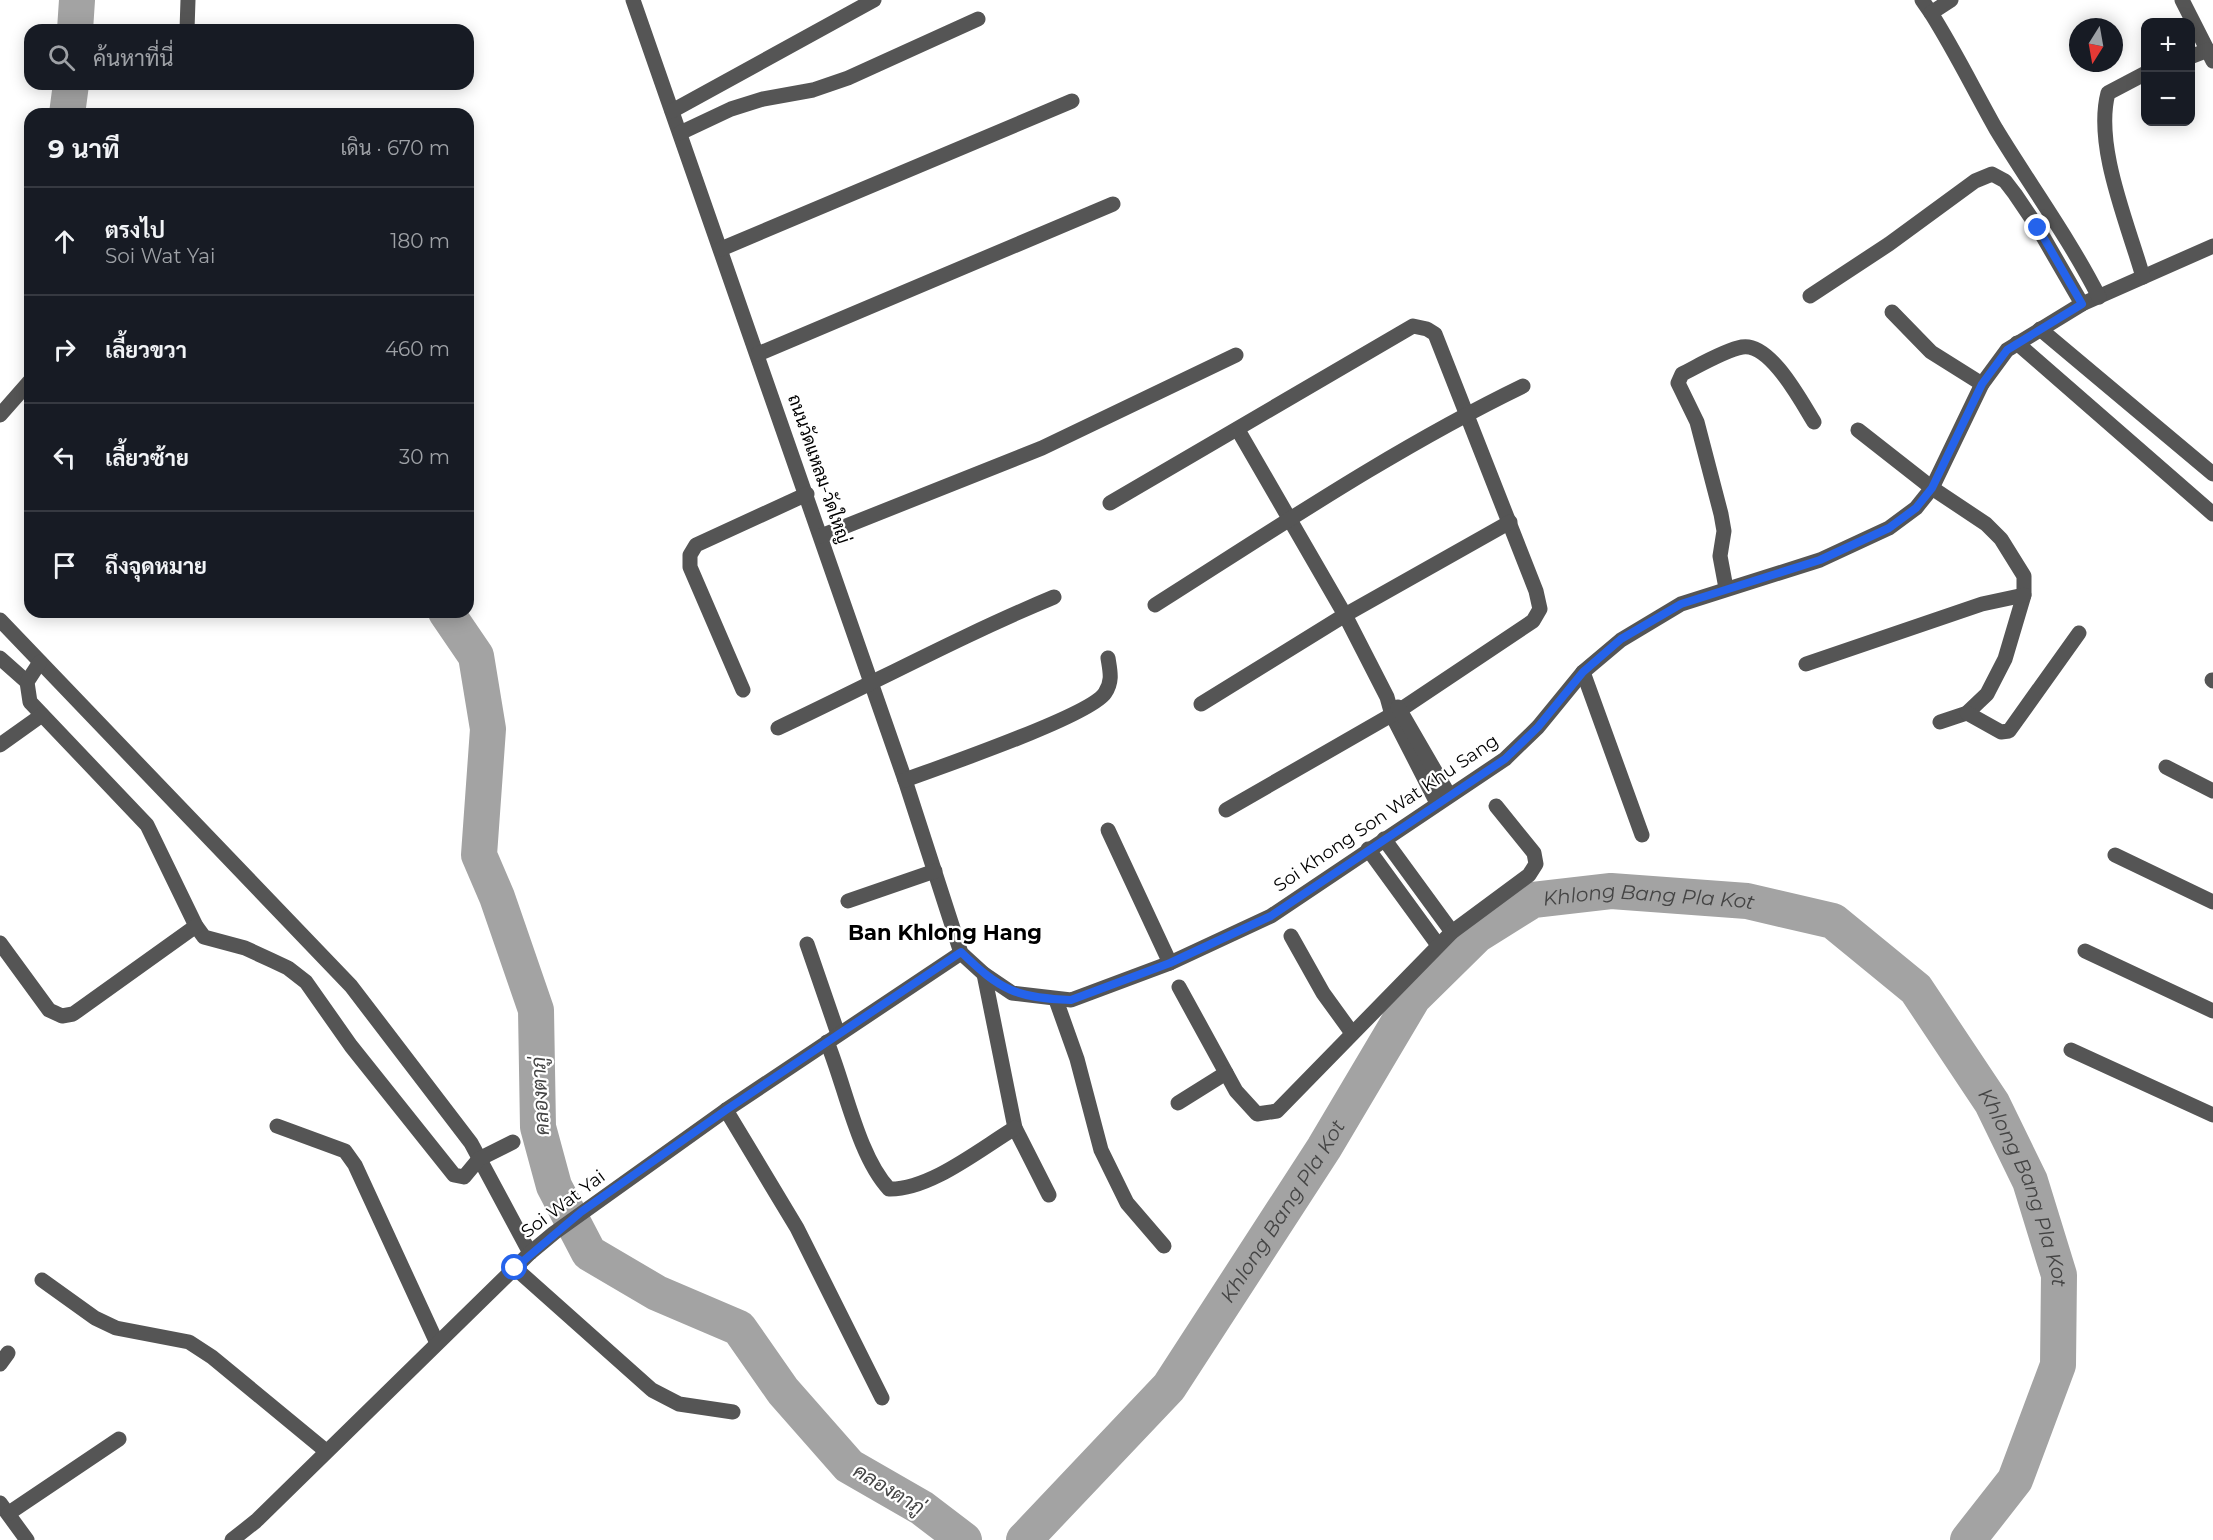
<!DOCTYPE html>
<html lang="th">
<head>
<meta charset="utf-8">
<style>
  :root { --surface:#171b24; --page:#20242c; --text:#f1f3f6; --muted:#9ea1a6; --line:#363941 }
  body { margin:0; font-family:Montserrat,Sarabun,sans-serif; background:var(--page); color:var(--text) }
  .controls { position:absolute; right:18px; top:18px; display:grid; overflow:hidden; border-radius:12px; box-shadow:0 3px 15px #0003 }
  .controls button { width:54px; height:54px; display:grid; place-items:center; padding:0; border:0; border-bottom:2px solid var(--line); background:var(--surface); color:var(--text); font:30px sans-serif }
  .compass { position:absolute; left:2069px; top:18px; width:54px; height:54px; border-radius:50%; background:var(--surface); box-shadow:0 3px 15px #0003; rotate:191deg }
  .stop { position:absolute; width:18px; height:18px; margin:-14px; border:4px solid #2563eb; border-radius:50%; background:#fff }
  .stop.end { background:#2563eb; border-color:#fff; box-shadow:0 2px 6px #0008 }
  .list { margin:0; padding:0; list-style:none }
  h2 { display:flex; justify-content:space-between; align-items:center; height:78px; margin:0; padding:0 24px; font-size:26px }
  h2 small { font-size:20px; font-weight:400; color:var(--muted) }
  .list li { display:grid; grid-template-columns:39px 1fr auto; gap:18px; align-items:center; box-sizing:border-box; height:108px; padding:0 24px; border-top:2px solid var(--line) }
  .list b { display:block; font-size:22px; white-space:nowrap }
  .list p { margin:0; font-size:20px; white-space:nowrap; color:var(--muted) }
  .list em { font-size:20px; font-style:normal; color:var(--muted) }
  .icon { flex:none; width:33px; height:33px; fill:none; stroke:currentColor; stroke-width:2; stroke-linecap:round; stroke-linejoin:round }
  .map { position:relative; flex:none; width:2213px; height:1540px; overflow:hidden }
  .search { position:absolute; background:var(--surface); box-shadow:0 3px 15px #0003; left:24px; top:24px; width:450px; height:66px; display:flex; align-items:center; gap:15px; box-sizing:border-box; padding:0 21px; border-radius:18px; color:var(--muted); font-size:22px }
  .panel { position:absolute; background:var(--surface); box-shadow:0 3px 15px #0003; left:24px; top:108px; width:450px; height:510px; border-radius:18px }
  .map>svg:first-child { display:block }
  .lines { fill:none; stroke-linecap:round; stroke-linejoin:round }
  .river { stroke:#a3a3a3; stroke-width:36 }
  .minor { stroke:#555; stroke-width:15 }
  .route { stroke:#2563eb; stroke-width:8 }
  .labels { text-anchor:middle; stroke-width:4.5; stroke-linejoin:round; paint-order:stroke }
  .street-label { font-size:18px; fill:#000; stroke:#fff }
  .water-label { font-size:20px; font-style:italic; fill:#444; stroke:#fff }
  .quarter-label { font-size:21px; font-weight:bold; fill:#000; stroke:#fff }
</style>
</head>
<body>
<div class="map">
<svg width="2213" height="1540" viewBox="0 0 2213 1540">
  <rect width="100%" height="100%" fill="#fff"/>
  <g class="lines">
    <g class="river">
      <polyline points="75,30 77,0"/>
      <polyline points="67,114 71,84"/>
      <polyline points="446,612 476,656 488,729 479,855 497,897 536,1010 538,1127 554,1186 589,1253 657,1293 739,1328 783,1391 849,1466 922,1508 964,1540"/>
      <path id="s1" d="M1024,1540l145,-153 155,-239 89,-150 64,-63 56,-35 78,-9 136,10 86,20 83,68 76,114 38,78 29,94 -1,90 -43,115 -47,60"/>
    </g>
    <g class="minor">
      <polyline points="633,0 905,780 961,953 984,974 1012,993 1071,1000 1170,963 1271,916 1505,759 1538,727 1583,672 1621,640 1681,604 1820,560 1889,528 1916,508 1932,488 1982,384 2007,350 2082,304 2213,246"/>
      <polyline points="1922,0 1931,13"/>
      <path d="M1951,0l-20,13c24,38 43,77 65,116 34,56 73,109 103,168"/>
      <polyline points="2182,0 2213,61"/>
      <polyline points="187,30 188,0"/>
      <polyline points="2190,57 2208,50"/>
      <polyline points="672,111 874,0"/>
      <polyline points="680,133 731,109 763,99 813,90 848,78 978,19"/>
      <polyline points="721,249 1072,101"/>
      <path d="M2143,277c-15,-53 -49,-131 -35,-184l38,-20"/>
      <polyline points="1810,296 1889,244 1975,181 1992,174 2005,181 2015,194 2038,228 2082,304"/>
      <polyline points="1892,312 1931,352 1982,384"/>
      <polyline points="2040,329 2213,474"/>
      <polyline points="2017,343 2213,514"/>
      <polyline points="758,354 1113,204"/>
      <polyline points="0,415 30,381"/>
      <polyline points="1238,430 1345,615 1387,697 1392,715 1437,803"/>
      <polyline points="1858,430 1932,488 1986,524 2001,539 2024,576 2024,595 2005,659 1987,694 1967,713 1940,722"/>
      <polyline points="1110,503 1413,326 1427,329 1435,334 1536,591 1540,609 1533,621 1400,710 1226,810"/>
      <polyline points="821,536 1042,448 1236,355"/>
      <path d="M1726,588l-6,-32 4,-25 -3,-17 -24,-92 -19,-39 4,-9c16,-8 43,-24 60,-27 28,-5 59,54 72,75"/>
      <path d="M1155,605c120,-76 240,-157 368,-219"/>
      <polyline points="0,620 351,986 471,1143 530,1253"/>
      <polyline points="0,658 27,682"/>
      <polyline points="40,662 27,682 30,702 147,825 196,926 204,937 245,948 271,960 288,968 306,982 351,1046 454,1175 464,1177 479,1159 513,1142"/>
      <polyline points="1806,664 1982,604 2024,595"/>
      <polyline points="1583,672 1642,835"/>
      <polyline points="2212,680 2213,681"/>
      <polyline points="743,690 690,567 690,555 696,545 807,494"/>
      <polyline points="1201,704 1345,615 1510,522"/>
      <polyline points="1398,707 1449,795"/>
      <polyline points="1967,713 2001,732 2009,731 2079,633"/>
      <path d="M778,728c92,-43 182,-92 276,-131"/>
      <polyline points="0,745 42,715"/>
      <polyline points="2166,767 2213,791"/>
      <path d="M905,780c35,-13 185,-64 200,-87 8,-12 5,-22 3,-35"/>
      <polyline points="1108,830 1170,963"/>
      <polyline points="1384,839 1452,932"/>
      <polyline points="1368,849 1438,945"/>
      <polyline points="2115,855 2213,902"/>
      <polyline points="848,901 935,871"/>
      <polyline points="1291,936 1323,993 1352,1033"/>
      <polyline points="0,943 49,1010 62,1016 73,1014 196,926"/>
      <polyline points="807,944 838,1034"/>
      <polyline points="2085,951 2213,1011"/>
      <polyline points="984,974 1015,1128 1049,1195"/>
      <polyline points="1179,987 1236,1091 1257,1114 1277,1111 1452,932 1529,875 1536,864 1534,853 1496,806"/>
      <polyline points="1056,1000 1077,1059 1101,1150 1127,1203 1164,1246"/>
      <path d="M827,1042c18,43 31,114 62,147 41,1 91,-40 126,-61"/>
      <polyline points="2071,1050 2213,1115"/>
      <polyline points="1178,1103 1226,1073"/>
      <polyline points="726,1110 797,1228 882,1398"/>
      <polyline points="277,1126 345,1151 355,1165 437,1343"/>
      <polyline points="515,1268 652,1390 679,1404 733,1412"/>
      <polyline points="42,1280 95,1318 116,1328 189,1342 212,1357 326,1451"/>
      <polyline points="0,1364 8,1353"/>
      <polyline points="0,1503 27,1540"/>
      <polyline points="9,1513 119,1439"/>
      <polyline points="232,1540 256,1521 530,1253 554,1233 726,1110 961,953"/>
    </g>
  </g>
  <g class="lines">
    <path class="route" d="M515,1268l66,-56 145,-102 235,-158c39,38 55,46 110,48l99,-37 101,-47 234,-157 33,-32 45,-55 38,-33 60,-35 139,-44 69,-32 27,-20 16,-20 50,-104 25,-34 75,-46 -44,-76"/>
  </g>
  <g class="labels">
    <g class="street-label">
      <text transform="translate(819 469) rotate(71)" y="6">ถนนวัดแหลม-วัดใหญ่</text>
      <text transform="translate(1386 813) rotate(-34)" y="6">Soi Khong Son Wat Khu Sang</text>
      <text transform="translate(563 1204) rotate(-37)" y="6">Soi Wat Yai</text>
    </g>
    <g class="water-label">
      <text dy="7" stroke="none"><textPath href="#s1" startOffset="942">Khlong Bang Pla Kot</textPath></text>
      <text transform="translate(540 1096) rotate(-93)" y="7">คลองตาภู่</text>
      <text dy="7" stroke="none"><textPath href="#s1" startOffset="1464">Khlong Bang Pla Kot</textPath></text>
      <text dy="7" stroke="none"><textPath href="#s1" startOffset="420">Khlong Bang Pla Kot</textPath></text>
      <text transform="translate(889 1489) rotate(31)" y="7">คลองตาภู่</text>
    </g>
    <g class="quarter-label">
      <text x="945" y="940">Ban Khlong Hang</text>
    </g>
  </g>
</svg>
<div class="controls">
<button>+</button>
<button>−</button>
</div>
<svg class="compass" viewBox="-18 -18 36 36"><path d="M0-13l5 13h-10z" fill="#e53935"/><path d="M0 13l5-13h-10z" fill="#9ea1a6"/></svg>
<div class="stop" style="left:515px;top:1268px"></div>
<div class="stop end" style="left:2038px;top:228px"></div>
<div class="search"><svg class="icon" aria-label="search" viewBox="0 0 24 24"><circle cx="10" cy="10" r="6"/><path d="M15 15l6 6"/></svg>ค้นหาที่นี่</div>
<section class="panel">
<h2>9 นาที<small>เดิน · 670 m</small></h2>
<ul class="list">
<li><svg class="icon" aria-label="ahead" viewBox="0 0 24 24"><path d="M12 20V5M6 11l6-6 6 6"/></svg><div><b>ตรงไป</b><p>Soi Wat Yai</p></div><em>180 m</em></li>
<li><svg class="icon" aria-label="right" viewBox="0 0 24 24"><path d="M7 20v-9h11M14 6l5 5-5 5"/></svg><div><b>เลี้ยวขวา</b></div><em>460 m</em></li>
<li><svg class="icon" aria-label="left" viewBox="0 0 24 24"><path d="M17 20v-9H6M10 6l-5 5 5 5"/></svg><div><b>เลี้ยวซ้าย</b></div><em>30 m</em></li>
<li><svg class="icon" aria-label="arrive" viewBox="0 0 24 24"><path d="M6 21V4h12l-3 4 3 4H6"/></svg><div><b>ถึงจุดหมาย</b></div></li>
</ul>
</section>
</div>
</body>
</html>
